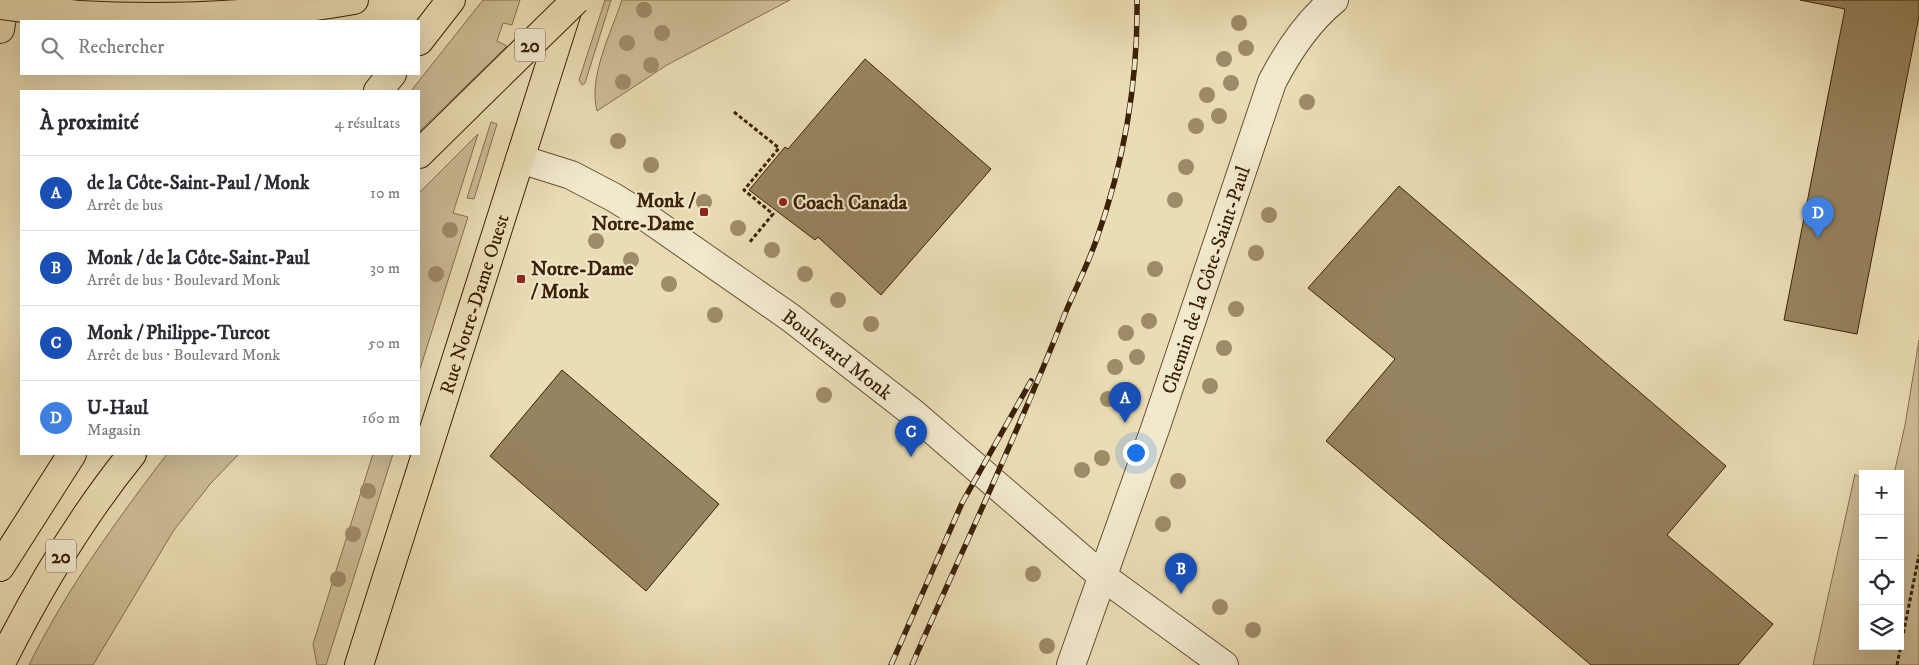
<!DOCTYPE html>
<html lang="fr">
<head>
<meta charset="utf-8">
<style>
  :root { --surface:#fff; --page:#f2f2f3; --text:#2b2b33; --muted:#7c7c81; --line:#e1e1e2; --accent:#111827 }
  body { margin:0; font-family:"IM FELL DW Pica",serif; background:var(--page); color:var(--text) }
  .controls { position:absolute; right:15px; bottom:15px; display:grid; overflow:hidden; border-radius:0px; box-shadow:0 5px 20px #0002 }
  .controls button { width:45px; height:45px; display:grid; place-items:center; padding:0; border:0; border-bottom:1px solid var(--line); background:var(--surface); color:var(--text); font:25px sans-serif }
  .you { position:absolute; left:1135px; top:452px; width:18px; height:18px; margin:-12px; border:4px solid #fff; border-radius:50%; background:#1a73e8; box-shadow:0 0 0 8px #1a73e833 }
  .badge { display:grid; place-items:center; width:32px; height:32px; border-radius:50%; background:var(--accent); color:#fff; font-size:16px; font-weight:700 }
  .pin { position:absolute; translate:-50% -41px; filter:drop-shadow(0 1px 2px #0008) }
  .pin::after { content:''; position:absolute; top:26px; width:18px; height:15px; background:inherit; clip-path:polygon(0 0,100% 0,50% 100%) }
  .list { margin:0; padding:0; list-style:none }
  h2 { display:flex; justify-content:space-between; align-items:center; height:65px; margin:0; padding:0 20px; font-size:21px }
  h2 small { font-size:16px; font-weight:400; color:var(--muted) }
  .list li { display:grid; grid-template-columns:32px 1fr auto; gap:15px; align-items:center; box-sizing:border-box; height:75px; padding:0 20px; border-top:1px solid var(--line) }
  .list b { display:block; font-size:19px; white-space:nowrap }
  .list p { margin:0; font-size:16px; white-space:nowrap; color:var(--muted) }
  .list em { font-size:16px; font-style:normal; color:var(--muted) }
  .icon { flex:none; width:28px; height:28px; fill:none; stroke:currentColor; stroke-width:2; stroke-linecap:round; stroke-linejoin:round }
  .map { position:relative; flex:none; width:1919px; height:665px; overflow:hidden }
  .search { position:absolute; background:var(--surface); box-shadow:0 5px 20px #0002; left:20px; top:20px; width:400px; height:55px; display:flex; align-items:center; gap:12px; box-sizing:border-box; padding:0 18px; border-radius:0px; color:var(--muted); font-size:19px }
  .panel { position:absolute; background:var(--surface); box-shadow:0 5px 20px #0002; left:20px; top:90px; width:400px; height:365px; border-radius:0px }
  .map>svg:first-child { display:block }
  .green { fill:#ccbc96; stroke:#846f4c }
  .building { fill:#96835f; stroke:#3c2203 }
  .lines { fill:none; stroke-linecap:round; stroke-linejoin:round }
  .minor-casing { stroke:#68502f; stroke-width:30 }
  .major-casing { stroke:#3c2203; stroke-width:30 }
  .highway-casing { stroke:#3c2203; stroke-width:30 }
  .path { stroke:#3c2203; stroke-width:3; stroke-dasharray:4 2.5; stroke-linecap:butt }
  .minor { stroke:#f1e8ce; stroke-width:28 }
  .major { stroke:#eadcb4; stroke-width:28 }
  .highway { stroke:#eadcb4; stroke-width:28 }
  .rail-casing { stroke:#3c2203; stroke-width:5.5 }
  .rail { stroke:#f1e8ce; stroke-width:4; stroke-dasharray:11; stroke-linecap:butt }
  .highway-bridge-casing { stroke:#3c2203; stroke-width:30; stroke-linecap:butt }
  .highway-bridge { stroke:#eadcb4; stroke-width:28 }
  .tree { fill:#9e8b67 }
  .poi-dot { fill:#8f2418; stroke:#f1e8ce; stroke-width:2 }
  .labels { text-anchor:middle; stroke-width:4; stroke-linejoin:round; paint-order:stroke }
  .shield { fill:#f1e8ce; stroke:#725d40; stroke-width:1 }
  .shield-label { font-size:19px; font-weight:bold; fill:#3c2203 }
  .poi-label { font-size:20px; font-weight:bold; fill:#3c2203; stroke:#f1e8ce; text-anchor:start }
  .street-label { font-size:20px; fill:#3c2203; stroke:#f1e8ce }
</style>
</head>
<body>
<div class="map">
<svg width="1919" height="665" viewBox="0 0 1919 665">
  <rect width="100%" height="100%" fill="#eadcb4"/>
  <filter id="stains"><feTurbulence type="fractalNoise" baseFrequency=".004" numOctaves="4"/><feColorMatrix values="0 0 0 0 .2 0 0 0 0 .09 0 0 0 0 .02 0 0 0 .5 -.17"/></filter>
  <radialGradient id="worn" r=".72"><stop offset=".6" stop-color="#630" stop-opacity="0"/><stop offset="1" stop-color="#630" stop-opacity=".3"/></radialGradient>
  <g class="green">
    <polygon points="483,0 520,0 512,25 503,23 497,41 507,46 419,132 419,91 411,91"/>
    <polygon points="605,0 611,0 585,83 582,85 579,80"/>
    <path d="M622,0h168l-123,65 -70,46c-9,-34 14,-78 25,-111z"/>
    <polygon points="491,122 497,124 474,199 467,198"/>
    <polygon points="478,134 453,213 468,217 419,372 419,193"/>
    <polygon points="1919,340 1919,665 1813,665 1855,474 1863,480 1863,646 1900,646 1900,474 1894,474 1905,425"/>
    <path d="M167,454h72l-28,29 -37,47 -81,135h-64c37,-75 87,-144 138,-211z"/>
    <polygon points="373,454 393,454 326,665 317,665 313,644"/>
  </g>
  <g class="building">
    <polygon points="1800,0 1919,0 1919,16 1857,334 1784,320 1845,9"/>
    <polygon points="865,59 991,169 881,295 818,237 815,240 749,190 785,147 788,149"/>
    <polygon points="1399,186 1726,466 1667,535 1773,624 1738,665 1591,665 1326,441 1395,359 1308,288"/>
    <polygon points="562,370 719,504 646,591 490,456"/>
  </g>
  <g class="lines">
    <g class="minor-casing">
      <g id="minor">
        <path id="s1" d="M520,159l51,16 42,22 36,22 142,99 122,95 189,163 122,89"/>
        <path id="s2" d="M1071,665l85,-239 116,-344c16,-31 35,-60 62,-82"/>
      </g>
    </g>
    <g class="major-casing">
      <g id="major">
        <path id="s3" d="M359,665l211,-663"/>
      </g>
    </g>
    <g class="highway-casing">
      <g id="highway">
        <path d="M78,15c92,5 185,1 276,-15"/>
        <polyline points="0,29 5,0"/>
        <polyline points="419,41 451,0"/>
        <polyline points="378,91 392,74"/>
        <polyline points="419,154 483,91"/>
        <polyline points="0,567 72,454"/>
        <path d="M0,665c37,-74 80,-147 132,-211"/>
      </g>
    </g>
    <g class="path">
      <polyline points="734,112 779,148 744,190 773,214 749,243"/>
      <polyline points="1897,665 1919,555"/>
    </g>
    <use href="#minor" class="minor"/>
    <use href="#major" class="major"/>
    <use href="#highway" class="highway"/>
    <g class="rail-casing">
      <g id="rail">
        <polyline points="891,665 962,503 1031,381"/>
        <path d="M912,665c50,-115 104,-227 150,-344 11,-28 25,-54 35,-83 27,-76 41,-158 40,-238"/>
      </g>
    </g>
    <use href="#rail" class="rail"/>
    <g class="highway-bridge-casing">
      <g id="highway-bridge">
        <polyline points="0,5 78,15"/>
        <polyline points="483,91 576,0"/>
      </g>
    </g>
    <use href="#highway-bridge" class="highway-bridge"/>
  </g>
  <g class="tree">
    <circle cx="644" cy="10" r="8"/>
    <circle cx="1239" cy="23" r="8"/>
    <circle cx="662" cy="33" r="8"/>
    <circle cx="627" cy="43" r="8"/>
    <circle cx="1246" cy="48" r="8"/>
    <circle cx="1224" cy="59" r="8"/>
    <circle cx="651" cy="65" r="8"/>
    <circle cx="623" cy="82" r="8"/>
    <circle cx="1231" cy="83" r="8"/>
    <circle cx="1207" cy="95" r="8"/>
    <circle cx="1307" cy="102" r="8"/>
    <circle cx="1219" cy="116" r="8"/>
    <circle cx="1196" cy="126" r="8"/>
    <circle cx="618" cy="141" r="8"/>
    <circle cx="651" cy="165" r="8"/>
    <circle cx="1186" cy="167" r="8"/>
    <circle cx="1175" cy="200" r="8"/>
    <circle cx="704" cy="202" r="8"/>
    <circle cx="1269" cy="215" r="8"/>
    <circle cx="738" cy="228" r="8"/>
    <circle cx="450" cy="230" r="8"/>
    <circle cx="596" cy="241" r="8"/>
    <circle cx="772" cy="250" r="8"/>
    <circle cx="1256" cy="253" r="8"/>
    <circle cx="631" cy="260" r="8"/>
    <circle cx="1155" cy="269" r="8"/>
    <circle cx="436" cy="274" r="8"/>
    <circle cx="805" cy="274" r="8"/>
    <circle cx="669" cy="284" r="8"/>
    <circle cx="838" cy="300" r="8"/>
    <circle cx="1236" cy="309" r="8"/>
    <circle cx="715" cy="315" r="8"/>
    <circle cx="1149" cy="321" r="8"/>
    <circle cx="871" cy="324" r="8"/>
    <circle cx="1126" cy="333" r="8"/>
    <circle cx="1224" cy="348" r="8"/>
    <circle cx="1137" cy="357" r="8"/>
    <circle cx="1115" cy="367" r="8"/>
    <circle cx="1210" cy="386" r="8"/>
    <circle cx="1127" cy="390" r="8"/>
    <circle cx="824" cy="395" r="8"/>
    <circle cx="1108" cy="399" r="8"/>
    <circle cx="1102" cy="458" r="8"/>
    <circle cx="1082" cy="470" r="8"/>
    <circle cx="1178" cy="481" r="8"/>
    <circle cx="368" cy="491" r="8"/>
    <circle cx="1163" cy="524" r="8"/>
    <circle cx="353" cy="534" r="8"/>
    <circle cx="1033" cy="574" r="8"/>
    <circle cx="338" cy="579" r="8"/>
    <circle cx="1220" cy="607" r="8"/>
    <circle cx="1253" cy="630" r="8"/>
    <circle cx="1047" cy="646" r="8"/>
  </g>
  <g class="poi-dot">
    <circle cx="783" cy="202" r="5"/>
    <rect x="699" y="207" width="10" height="10" rx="2.5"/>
    <rect x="516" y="274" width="10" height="10" rx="2.5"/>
  </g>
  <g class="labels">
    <g class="shield">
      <rect x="515" y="28.5" width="30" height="33" rx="4"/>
      <rect x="46" y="539.5" width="30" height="33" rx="4"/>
    </g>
    <g class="shield-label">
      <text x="530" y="52">20</text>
      <text x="61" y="563">20</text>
    </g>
    <g class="poi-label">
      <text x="694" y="207" text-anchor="end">Monk /<tspan x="694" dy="23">Notre-Dame</tspan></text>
      <text x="793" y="209">Coach Canada</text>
      <text x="531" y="275">Notre-Dame<tspan x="531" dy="23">/ Monk</tspan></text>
    </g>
    <g class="street-label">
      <text dy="7" stroke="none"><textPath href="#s2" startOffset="408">Chemin de la Côte-Saint-Paul</textPath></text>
      <text dy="7" stroke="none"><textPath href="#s3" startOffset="379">Rue Notre-Dame Ouest</textPath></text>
      <text dy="7" stroke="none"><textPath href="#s1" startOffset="375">Boulevard Monk</textPath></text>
    </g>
  </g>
  <rect width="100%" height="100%" filter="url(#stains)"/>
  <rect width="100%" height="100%" fill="url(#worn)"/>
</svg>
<div class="controls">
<button>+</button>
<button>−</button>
<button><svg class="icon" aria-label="locate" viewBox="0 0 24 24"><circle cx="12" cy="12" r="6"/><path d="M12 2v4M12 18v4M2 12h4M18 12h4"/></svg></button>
<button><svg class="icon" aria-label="layers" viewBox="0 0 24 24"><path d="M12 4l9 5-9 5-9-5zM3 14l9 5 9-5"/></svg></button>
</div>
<div class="you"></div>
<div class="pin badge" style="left:1125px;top:423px;background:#1a4fb4">A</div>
<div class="pin badge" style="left:1181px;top:594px;background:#1a4fb4">B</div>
<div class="pin badge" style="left:911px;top:457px;background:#1a4fb4">C</div>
<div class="pin badge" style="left:1818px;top:238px;background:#3f7fe0">D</div>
<div class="search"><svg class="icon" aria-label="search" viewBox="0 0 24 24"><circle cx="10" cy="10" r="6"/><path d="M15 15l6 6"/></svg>Rechercher</div>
<section class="panel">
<h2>À proximité<small>4 résultats</small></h2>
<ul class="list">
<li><span class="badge" style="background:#1a4fb4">A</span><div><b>de la Côte-Saint-Paul / Monk</b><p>Arrêt de bus</p></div><em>10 m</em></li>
<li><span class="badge" style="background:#1a4fb4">B</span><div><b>Monk / de la Côte-Saint-Paul</b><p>Arrêt de bus · Boulevard Monk</p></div><em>30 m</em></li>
<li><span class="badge" style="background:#1a4fb4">C</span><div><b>Monk / Philippe-Turcot</b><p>Arrêt de bus · Boulevard Monk</p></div><em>50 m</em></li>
<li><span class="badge" style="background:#3f7fe0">D</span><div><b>U-Haul</b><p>Magasin</p></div><em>160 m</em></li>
</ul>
</section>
</div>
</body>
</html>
